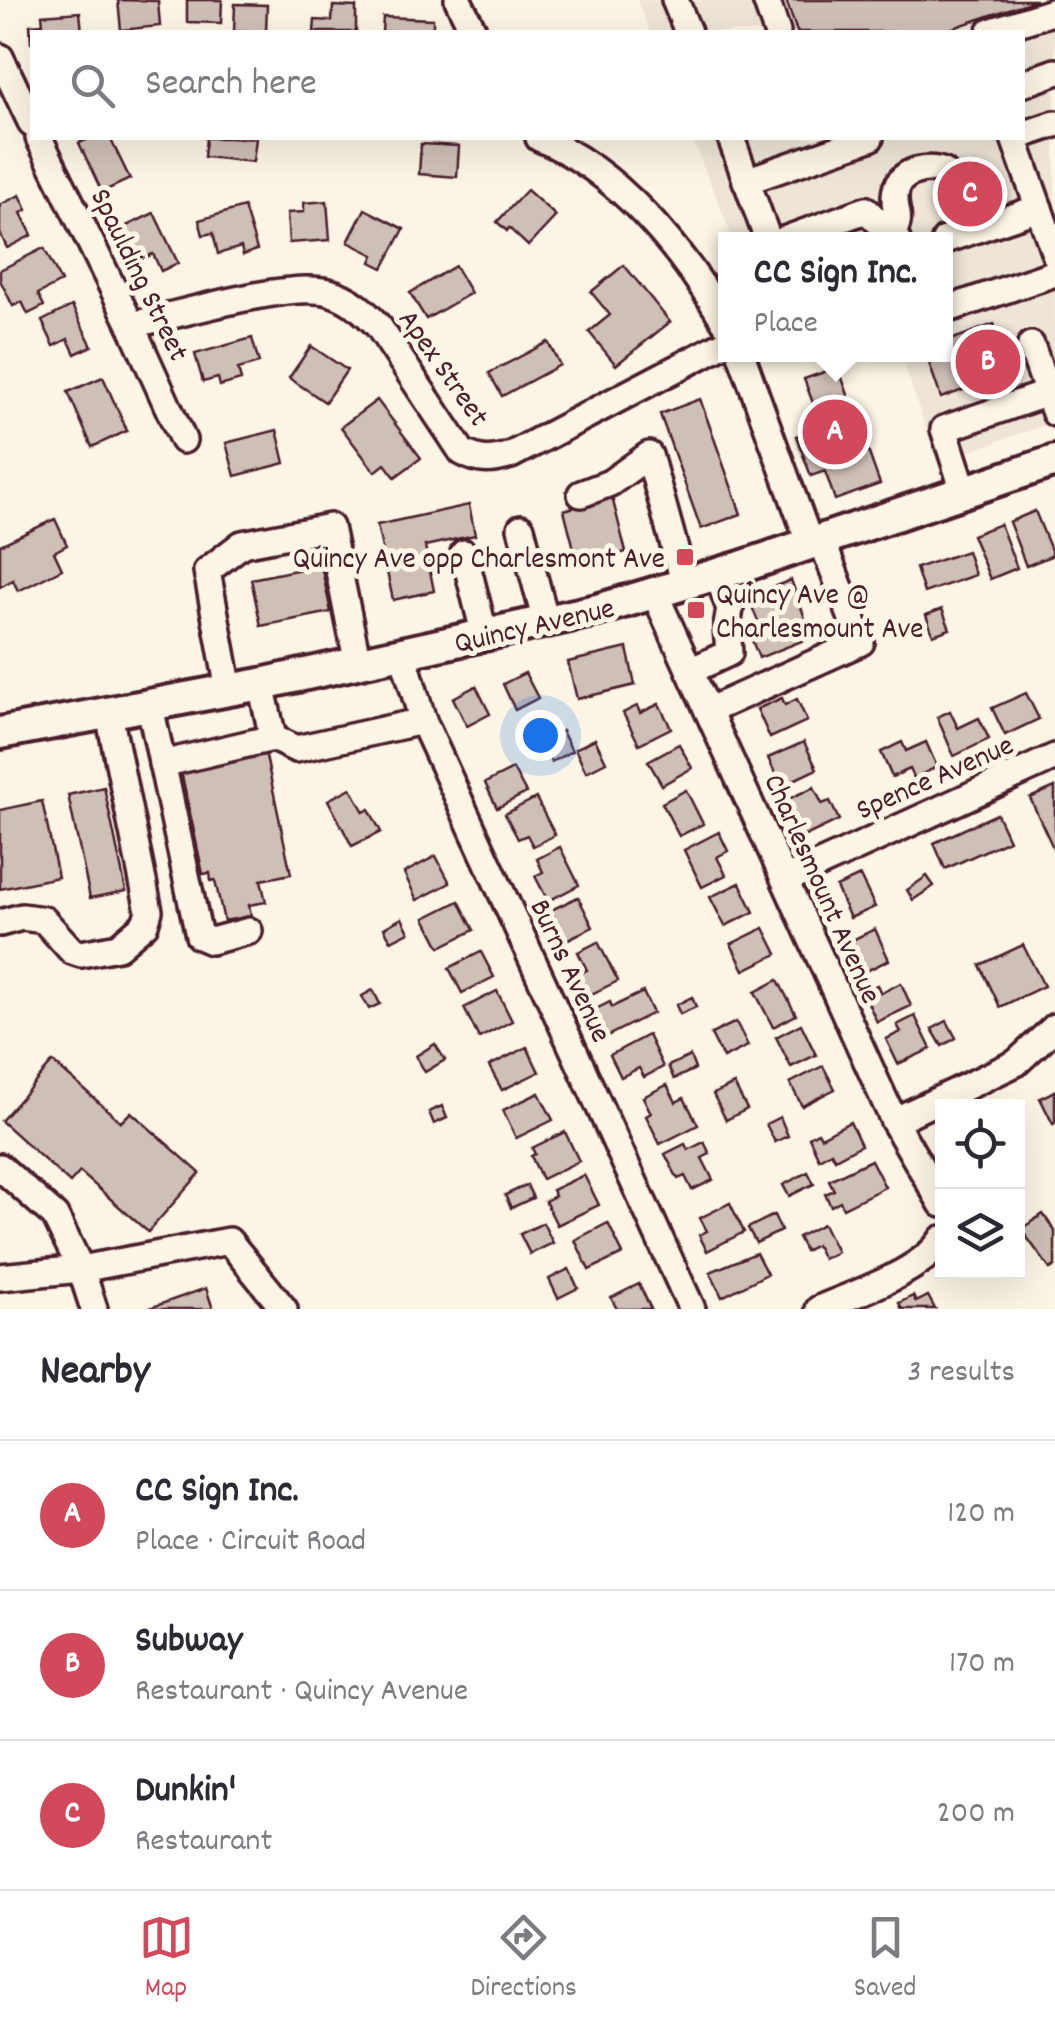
<!DOCTYPE html>
<html lang="en">
<head>
<meta charset="utf-8">
<style>
  :root { --surface:#fff; --page:#f7f7f7; --text:#2b2b33; --muted:#7c7c81; --line:#e1e1e2; --accent:#d1495b }
  body { margin:0; font-family:Dekko,sans-serif; background:var(--page); color:var(--text) }
  .controls { position:absolute; right:30px; bottom:30px; display:grid; overflow:hidden; border-radius:0px; box-shadow:0 10px 40px #0002 }
  .controls button { width:90px; height:90px; display:grid; place-items:center; padding:0; border:0; border-bottom:2px solid var(--line); background:var(--surface); color:var(--text); font:50px sans-serif }
  .you { position:absolute; left:540px; top:735px; width:35px; height:35px; margin:-25px; border:8px solid #fff; border-radius:50%; background:#1a73e8; box-shadow:0 0 0 15px #1a73e833 }
  .badge { display:grid; place-items:center; width:65px; height:65px; border-radius:50%; background:var(--accent); color:#fff; font-size:32px; font-weight:700 }
  .pin { position:absolute; translate:-50% -50%; border:5px solid #fff; box-shadow:0 2px 10px #0006 }
  .popup { position:absolute; left:718px; top:232px; width:235px; height:130px; box-sizing:border-box; display:grid; place-content:center; border-radius:0px; background:var(--surface); filter:drop-shadow(0 2px 8px #0005); font-size:32px; white-space:nowrap; color:var(--muted) }
  .popup b { font-size:38px; color:var(--text) }
  .popup::after { content:''; position:absolute; left:50%; top:100%; margin-left:-20px; border:20px solid transparent; border-top-color:var(--surface) }
  .list { margin:0; padding:0; list-style:none }
  h2 { display:flex; justify-content:space-between; align-items:center; height:130px; margin:0; padding:0 40px; font-size:42px }
  h2 small { font-size:32px; font-weight:400; color:var(--muted) }
  .list li { display:grid; grid-template-columns:65px 1fr auto; gap:30px; align-items:center; box-sizing:border-box; height:150px; padding:0 40px; border-top:2px solid var(--line) }
  .list b { display:block; font-size:38px; white-space:nowrap }
  .list p { margin:0; font-size:32px; white-space:nowrap; color:var(--muted) }
  .list em { font-size:32px; font-style:normal; color:var(--muted) }
  .icon { flex:none; width:55px; height:55px; fill:none; stroke:currentColor; stroke-width:2; stroke-linecap:round; stroke-linejoin:round }
  .map { position:relative; flex:none; width:1055px; height:1309px; overflow:hidden }
  .search { position:absolute; background:var(--surface); box-shadow:0 10px 40px #0002; left:30px; right:30px; top:30px; height:110px; display:flex; align-items:center; gap:25px; box-sizing:border-box; padding:0 35px; border-radius:0px; color:var(--muted); font-size:38px }
  .sheet { height:580px; background:var(--surface) }
  nav { display:flex; justify-content:space-around; align-items:center; box-sizing:border-box; height:140px; border-top:2px solid var(--line); background:var(--surface); font-size:28px; color:var(--muted) }
  nav a { display:grid; justify-items:center; gap:5px }
  nav .on { color:var(--accent) }
  .map>svg:first-child { display:block }
  .built { fill:#eee5d7 }
  .building { fill:#cfc0b7; stroke:#4a1f2b; stroke-width:2.5 }
  .lines { fill:none; stroke-linecap:round; stroke-linejoin:round }
  .minor-tunnel { stroke:#d8cac0; stroke-width:25; stroke-dasharray:25 12; stroke-linecap:butt }
  .minor-casing { stroke:#4a1f2b; stroke-width:32 }
  .major-casing { stroke:#4a1f2b; stroke-width:38 }
  .minor { stroke:#fcf5e5; stroke-width:25 }
  .major { stroke:#fcf5e5; stroke-width:30 }
  .poi-dot { fill:#d1495b; stroke:#fcf5e5; stroke-width:4 }
  .labels { text-anchor:middle; stroke-width:10; stroke-linejoin:round; paint-order:stroke }
  .street-label { font-size:30px; fill:#4a1f2b; stroke:#fcf5e5 }
  .poi-label { font-size:30px; fill:#4a1f2b; stroke:#fcf5e5; text-anchor:end }
</style>
</head>
<body>
<div class="map">
<svg width="1055" height="1309" viewBox="0 0 1055 1309">
  <rect width="100%" height="100%" fill="#fcf5e5"/>
  <filter id="ink" filterUnits="userSpaceOnUse"><feTurbulence type="fractalNoise" baseFrequency=".01" numOctaves="2"/><feDisplacementMap in="SourceGraphic" scale="20" xChannelSelector="R" yChannelSelector="G"/><feConvolveMatrix kernelMatrix="1 2 1 2 8 2 1 2 1" color-interpolation-filters="sRGB"/></filter>
  <g filter="url(#ink)">
    <polygon class="built" points="637,0 1055,0 1055,422 937,462 901,355 945,354 945,240 733,239 692,138 1022,138 1022,32 650,32"/>
    <g class="building">
      <polygon points="118,0 158,1 160,26 121,30"/>
      <polygon points="187,0 222,0 221,23 187,22"/>
      <polygon points="786,0 1036,0 941,32 797,32"/>
      <polygon points="235,4 267,5 266,32 234,32"/>
      <polygon points="333,6 356,7 356,32 314,32 315,20 332,21"/>
      <polygon points="80,12 82,32 32,32 31,44 30,25 43,24 42,15"/>
      <polygon points="383,17 433,19 433,32 382,32"/>
      <polygon points="91,138 110,138 130,179 102,192 79,143"/>
      <polygon points="206,138 256,138 253,162 204,157"/>
      <polygon points="421,144 459,146 457,177 419,174"/>
      <polygon points="981,167 996,207 958,221 943,180"/>
      <polygon points="527,190 556,216 528,246 509,228 507,231 497,222"/>
      <polygon points="20,195 27,210 21,213 32,235 7,248 0,233 0,205"/>
      <polygon points="327,201 330,240 289,243 287,213 304,212 304,203"/>
      <polygon points="244,207 257,250 243,255 241,247 218,254 213,233 203,235 199,220"/>
      <polygon points="365,209 404,229 383,268 371,262 374,255 348,242"/>
      <polygon points="154,213 178,263 161,271 153,254 140,260 124,227"/>
      <polygon points="44,248 61,282 38,294 44,306 28,314 22,302 13,306 0,280 0,270"/>
      <polygon points="624,265 670,322 616,365 589,332 610,315 591,292"/>
      <polygon points="455,266 471,293 426,319 410,293"/>
      <polygon points="72,306 92,346 75,354 68,339 54,346 42,321"/>
      <polygon points="994,324 1011,373 941,398 926,354 945,354 945,342"/>
      <polygon points="252,338 259,363 238,369 241,380 220,386 218,378 203,382 195,354"/>
      <polygon points="548,342 560,365 502,396 489,373"/>
      <polygon points="311,346 347,370 325,402 289,378"/>
      <polygon points="838,367 880,484 835,500 825,471 811,476 796,436 822,427 804,379"/>
      <polygon points="103,377 127,431 92,447 68,392"/>
      <polygon points="700,399 741,514 701,529 660,414"/>
      <polygon points="377,400 421,458 395,477 385,464 375,472 341,427"/>
      <polygon points="277,430 285,463 235,476 226,443"/>
      <polygon points="612,497 626,552 578,564 564,510"/>
      <polygon points="469,505 475,535 425,546 434,591 393,600 377,525"/>
      <polygon points="1035,511 1053,555 1026,566 1009,522"/>
      <polygon points="55,519 67,545 54,552 62,569 18,591 13,580 0,587 0,545"/>
      <polygon points="1000,524 1017,568 990,579 972,535"/>
      <polygon points="967,551 975,575 924,593 916,568"/>
      <polygon points="321,565 331,612 261,626 251,579"/>
      <polygon points="791,580 812,637 759,658 747,628 759,624 748,597"/>
      <polygon points="942,609 950,629 933,635 926,615"/>
      <polygon points="627,648 635,685 577,699 568,662"/>
      <polygon points="525,673 538,698 515,710 503,684"/>
      <polygon points="476,686 490,714 467,726 453,698"/>
      <polygon points="1026,693 1039,719 1005,735 992,708"/>
      <polygon points="782,698 785,705 797,699 807,721 770,738 757,709"/>
      <polygon points="659,704 671,728 639,744 623,713 637,706 640,713"/>
      <polygon points="950,711 958,728 979,718 989,739 954,756 937,717"/>
      <polygon points="562,731 572,751 551,762 540,741"/>
      <polygon points="595,739 606,762 586,772 575,749"/>
      <polygon points="804,742 817,769 781,786 768,758"/>
      <polygon points="902,742 906,751 926,742 937,767 914,778 910,769 892,777 881,752"/>
      <polygon points="679,744 692,768 662,785 648,761"/>
      <polygon points="264,747 291,874 261,880 266,902 249,905 251,916 224,921 215,880 211,881 210,873 203,874 180,766"/>
      <polygon points="513,769 526,793 497,808 485,783"/>
      <polygon points="104,787 126,891 90,898 68,795"/>
      <polygon points="814,787 822,804 830,801 839,820 803,837 786,800"/>
      <polygon points="1055,787 1055,852 1030,798"/>
      <polygon points="351,788 364,812 369,809 381,832 352,846 328,800"/>
      <polygon points="686,790 703,824 679,836 662,803"/>
      <polygon points="536,798 555,835 533,846 527,835 518,839 505,814"/>
      <polygon points="42,801 58,877 0,889 0,810"/>
      <polygon points="997,814 1009,840 945,869 934,843"/>
      <polygon points="719,832 728,851 717,857 726,875 702,887 684,850"/>
      <polygon points="560,847 579,885 548,901 535,876 543,872 537,859"/>
      <polygon points="436,856 450,883 417,900 404,873"/>
      <polygon points="860,876 875,907 850,918 836,887"/>
      <polygon points="927,876 934,886 913,900 907,890"/>
      <polygon points="740,883 754,912 725,926 710,897"/>
      <polygon points="578,897 593,927 566,940 551,910"/>
      <polygon points="459,901 474,930 440,947 425,918"/>
      <polygon points="402,918 409,932 391,941 384,928"/>
      <polygon points="764,928 777,954 744,970 731,944"/>
      <polygon points="875,929 889,960 862,973 848,942"/>
      <polygon points="598,942 618,981 585,997 574,976 587,970 578,952"/>
      <polygon points="1023,945 1044,986 1000,1007 980,965"/>
      <polygon points="481,952 494,977 462,993 449,968"/>
      <polygon points="778,980 796,1015 773,1027 755,992"/>
      <polygon points="901,983 911,1006 877,1022 863,992 877,985 881,993"/>
      <polygon points="373,990 380,1004 369,1009 362,996"/>
      <polygon points="497,991 512,1021 479,1038 464,1008"/>
      <polygon points="643,992 653,1013 605,1037 592,1011 610,1002 612,1007"/>
      <polygon points="692,997 696,1007 680,1014 676,1005"/>
      <polygon points="915,1016 931,1049 898,1064 886,1039 901,1032 897,1025"/>
      <polygon points="947,1021 956,1038 942,1046 932,1029"/>
      <polygon points="736,1022 748,1046 723,1058 711,1034"/>
      <polygon points="801,1024 816,1055 791,1067 776,1037"/>
      <polygon points="648,1035 663,1067 644,1077 639,1068 621,1077 610,1055"/>
      <polygon points="435,1044 445,1060 425,1072 416,1056"/>
      <polygon points="527,1047 539,1072 502,1090 489,1066"/>
      <polygon points="690,1056 695,1069 674,1079 668,1066"/>
      <polygon points="53,1062 121,1122 131,1112 200,1173 148,1232 80,1172 70,1183 1,1121"/>
      <polygon points="823,1066 835,1089 802,1106 790,1083"/>
      <polygon points="734,1084 747,1109 726,1120 713,1094"/>
      <polygon points="667,1085 676,1102 684,1098 698,1125 660,1144 646,1116 651,1113 643,1097"/>
      <polygon points="1055,1091 1055,1123 1053,1124 1040,1098"/>
      <polygon points="539,1093 553,1120 516,1138 503,1110"/>
      <polygon points="442,1106 447,1118 434,1124 429,1112"/>
      <polygon points="780,1117 788,1136 775,1142 766,1124"/>
      <polygon points="850,1122 861,1145 835,1159 831,1152 819,1159 809,1137 818,1132 821,1137"/>
      <polygon points="565,1132 579,1161 542,1179 531,1156 535,1154 532,1148"/>
      <polygon points="704,1142 710,1154 702,1158 713,1180 692,1190 685,1176 678,1179 665,1154 685,1144 688,1150"/>
      <polygon points="871,1160 885,1187 843,1208 840,1201 831,1206 825,1194 834,1190 829,1180"/>
      <polygon points="808,1172 814,1184 789,1196 783,1185"/>
      <polygon points="584,1175 599,1205 557,1225 545,1201 555,1196 552,1190"/>
      <polygon points="527,1185 533,1198 511,1208 505,1195"/>
      <polygon points="730,1203 744,1232 707,1251 699,1235 707,1231 700,1218"/>
      <polygon points="1043,1214 1055,1231 1055,1266 1050,1269 1021,1229"/>
      <polygon points="774,1215 781,1231 756,1243 748,1228"/>
      <polygon points="543,1223 553,1243 530,1254 520,1234"/>
      <polygon points="608,1223 623,1254 589,1270 575,1240"/>
      <polygon points="823,1224 837,1252 823,1259 816,1245 805,1251 798,1237"/>
      <polygon points="756,1253 767,1274 722,1297 710,1272"/>
      <polygon points="569,1269 578,1288 558,1298 549,1279"/>
      <polygon points="639,1284 651,1309 617,1309 611,1298"/>
      <polygon points="206,1288 213,1309 147,1309"/>
      <polygon points="913,1296 916,1302 928,1296 935,1309 902,1309 899,1303"/>
    </g>
    <g class="lines">
      <polyline class="minor-tunnel" points="948,178 962,219"/>
      <g class="minor-casing">
        <g id="minor">
          <polyline points="458,0 474,32"/>
          <polyline points="675,0 688,32"/>
          <polyline points="766,0 777,32"/>
          <polyline points="990,32 1055,11"/>
          <polyline points="0,57 32,124"/>
          <polyline points="1022,84 1055,72"/>
          <polyline points="1022,135 1055,124"/>
          <polyline points="39,138 131,325 183,440"/>
          <path d="M539,138c79,32 143,112 186,184"/>
          <polyline points="731,138 768,240"/>
          <polyline points="1014,138 1055,254"/>
          <polyline points="746,181 870,138"/>
          <path d="M892,235c11,-20 2,-21 3,-39 1,-25 31,-31 49,-24l4,6"/>
          <polyline points="784,240 866,210 897,240"/>
          <polyline points="945,240 1039,208"/>
          <polyline points="945,310 1055,273"/>
          <path d="M131,325c48,-10 156,-44 198,-33 21,6 36,19 50,35l83,125c18,10 30,9 49,3l214,-112"/>
          <polyline points="1031,345 1055,413"/>
          <polyline points="741,354 810,544"/>
          <polyline points="964,491 944,429 1048,393"/>
          <polyline points="581,494 610,483 649,455 685,585"/>
          <polyline points="521,528 546,622"/>
          <polyline points="464,553 485,636"/>
          <polyline points="655,594 894,1121 942,1204"/>
          <polyline points="403,654 423,721 692,1309"/>
          <polyline points="690,671 729,653 727,626 730,609 718,575"/>
          <polyline points="261,684 273,738"/>
          <polyline points="229,690 207,571 242,544 330,527 358,664"/>
          <polyline points="150,706 199,936 211,941 249,931"/>
          <polyline points="708,711 861,642 822,541"/>
          <polyline points="162,764 273,738 296,749 423,721"/>
          <polyline points="785,880 1055,757"/>
          <polyline points="0,923 22,917 44,920 72,951 81,954 118,947 145,924 149,911 109,714"/>
          <polyline points="894,1121 1016,1063 1055,1027"/>
          <polyline points="0,1167 55,1216 81,1269 94,1309"/>
          <polyline points="0,1277 81,1269 229,1241 284,1309"/>
          <path d="M819,1309c36,-16 102,-36 123,-70"/>
        </g>
      </g>
      <g class="major-casing">
        <polyline id="major" points="0,733 261,684 597,610 741,567 1055,461"/>
      </g>
      <use href="#minor" class="minor"/>
      <use href="#major" class="major"/>
    </g>
  </g>
  <g class="poi-dot">
    <rect x="675" y="547" width="20" height="20" rx="5"/>
    <rect x="686" y="600" width="20" height="20" rx="5"/>
  </g>
  <g class="labels">
    <g class="street-label">
      <text transform="translate(141 274) rotate(64)" y="10">Spaulding Street</text>
      <text transform="translate(445 367) rotate(55)" y="10">Apex Street</text>
      <text transform="translate(534 624) rotate(-13)" y="10">Quincy Avenue</text>
      <text transform="translate(934 776) rotate(-24)" y="10">Spence Avenue</text>
      <text transform="translate(824 888) rotate(66)" y="10">Charlesmount Avenue</text>
      <text transform="translate(572 970) rotate(65)" y="10">Burns Avenue</text>
    </g>
    <g class="poi-label">
      <text x="665" y="567">Quincy Ave opp Charlesmont Ave</text>
      <text x="716" y="603" text-anchor="start">Quincy Ave @<tspan x="716" dy="34">Charlesmount Ave</tspan></text>
    </g>
  </g>
</svg>
<div class="controls">
<button><svg class="icon" aria-label="locate" viewBox="0 0 24 24"><circle cx="12" cy="12" r="6"/><path d="M12 2v4M12 18v4M2 12h4M18 12h4"/></svg></button>
<button><svg class="icon" aria-label="layers" viewBox="0 0 24 24"><path d="M12 4l9 5-9 5-9-5zM3 14l9 5 9-5"/></svg></button>
</div>
<div class="you"></div>
<div class="pin badge" style="left:835px;top:432px">A</div>
<div class="popup"><b>CC Sign Inc.</b>Place</div>
<div class="pin badge" style="left:988px;top:362px">B</div>
<div class="pin badge" style="left:970px;top:194px">C</div>
<div class="search"><svg class="icon" aria-label="search" viewBox="0 0 24 24"><circle cx="10" cy="10" r="6"/><path d="M15 15l6 6"/></svg>Search here</div>
</div>
<section class="sheet">
<h2>Nearby<small>3 results</small></h2>
<ul class="list">
<li><span class="badge">A</span><div><b>CC Sign Inc.</b><p>Place · Circuit Road</p></div><em>120 m</em></li>
<li><span class="badge">B</span><div><b>Subway</b><p>Restaurant · Quincy Avenue</p></div><em>170 m</em></li>
<li><span class="badge">C</span><div><b>Dunkin'</b><p>Restaurant</p></div><em>200 m</em></li>
</ul>
</section>
<nav>
<a class="on"><svg class="icon" aria-label="map" viewBox="0 0 24 24"><path d="M3 6l6-2 6 2 6-2v14l-6 2-6-2-6 2zM9 4v14M15 6v14"/></svg>Map</a>
<a><svg class="icon" aria-label="directions" viewBox="0 0 24 24"><path d="M12 3l9 9-9 9-9-9zM9 14v-3h6M13 9l2 2-2 2"/></svg>Directions</a>
<a><svg class="icon" aria-label="saved" viewBox="0 0 24 24"><path d="M7 4h10v16l-5-4-5 4z"/></svg>Saved</a>
</nav>
</body>
</html>
